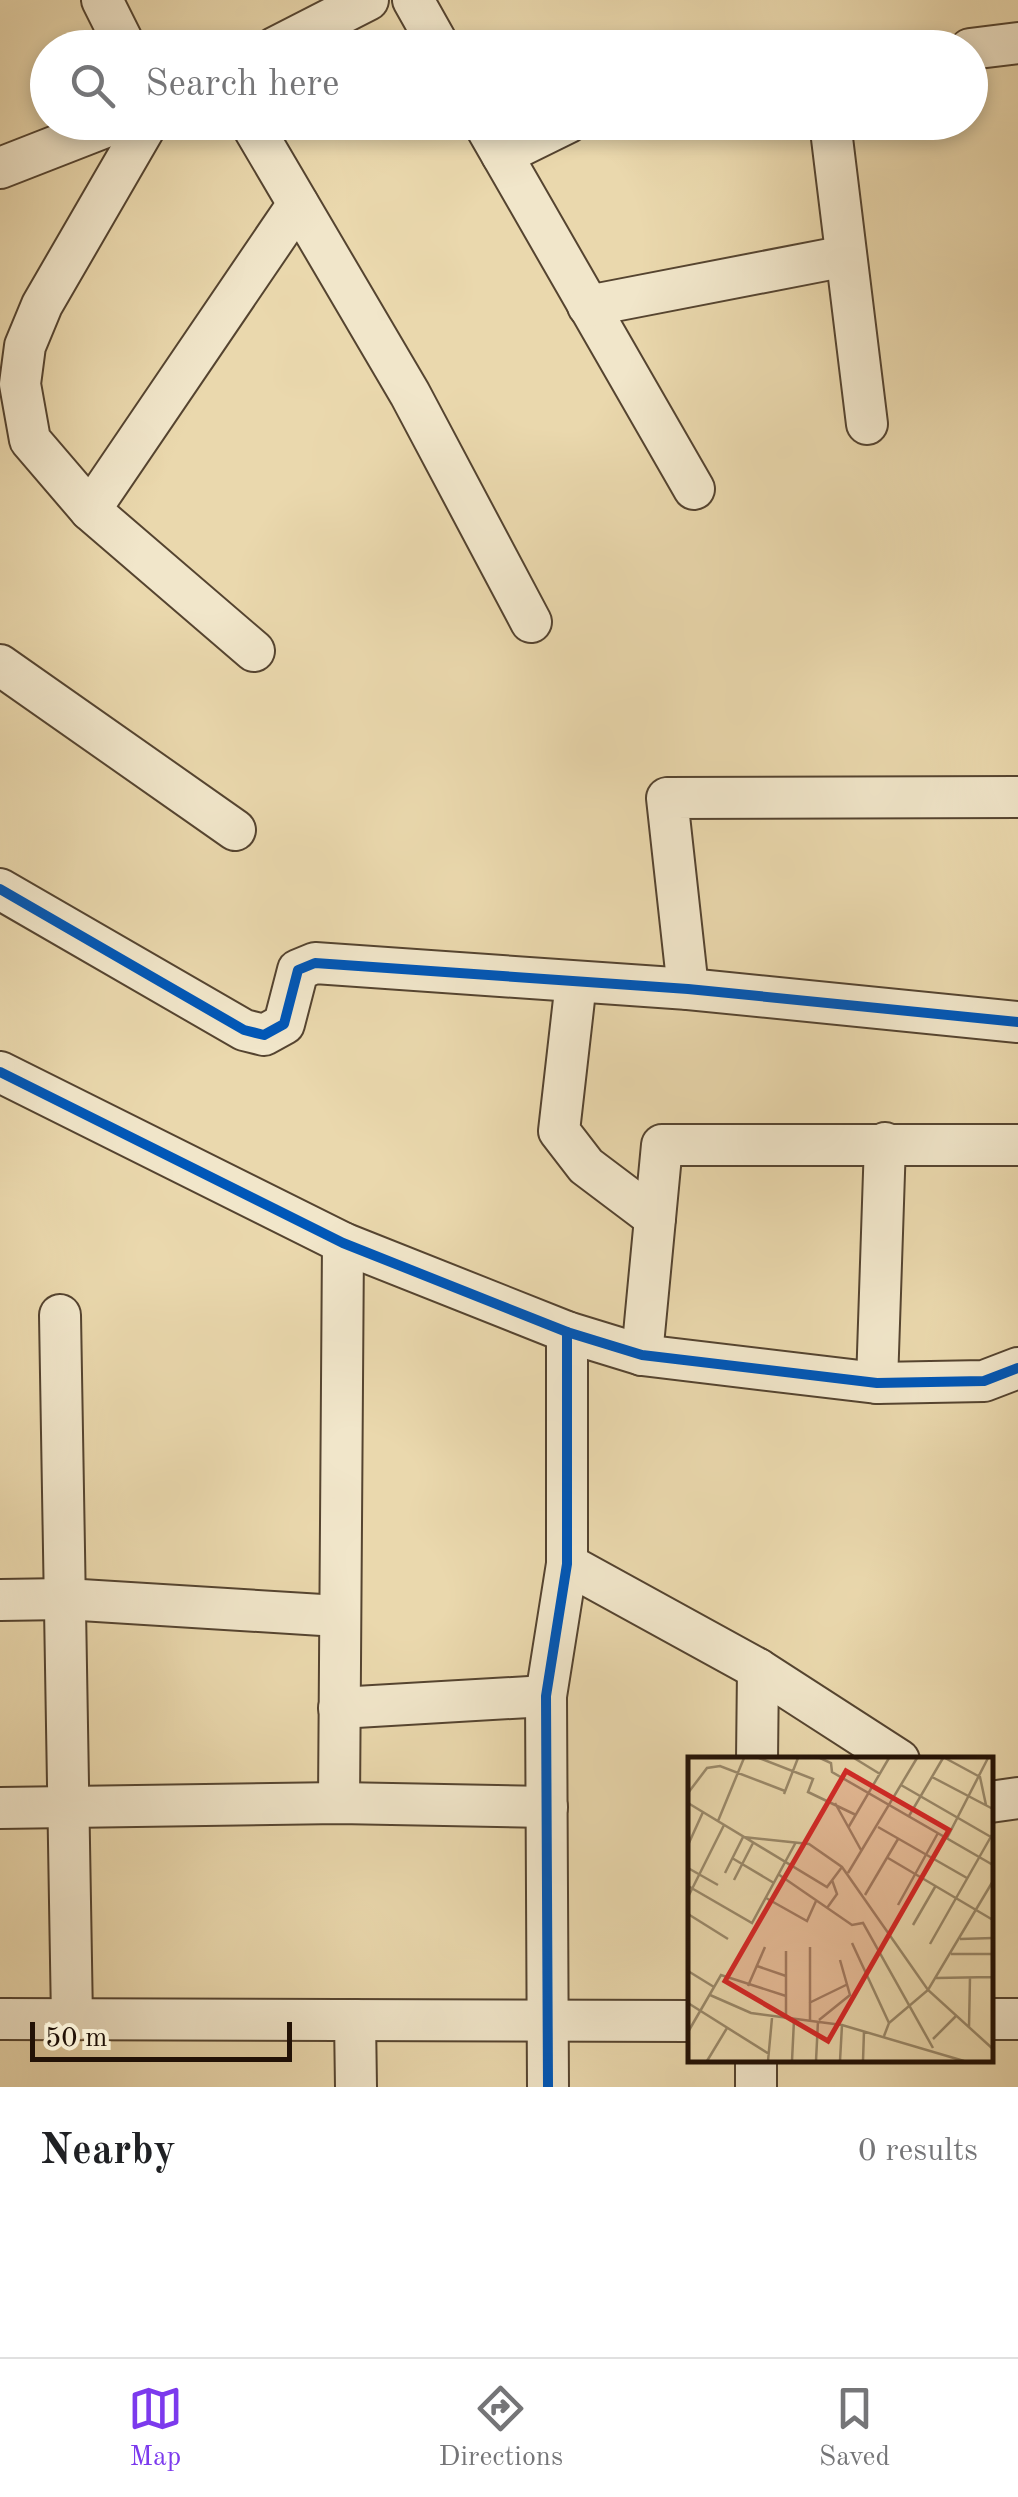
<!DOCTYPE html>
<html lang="en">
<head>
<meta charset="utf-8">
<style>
  :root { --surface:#fff; --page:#f6f6f6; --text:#202124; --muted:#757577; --line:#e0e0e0; --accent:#7c3aed }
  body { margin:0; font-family:"Old Standard TT",serif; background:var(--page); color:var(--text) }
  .scale { position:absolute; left:30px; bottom:25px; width:262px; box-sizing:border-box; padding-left:10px; border:5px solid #231206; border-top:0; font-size:28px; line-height:35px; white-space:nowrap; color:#231206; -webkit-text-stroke:8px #f1e6ca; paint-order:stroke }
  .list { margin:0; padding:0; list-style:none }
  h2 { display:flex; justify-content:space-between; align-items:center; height:130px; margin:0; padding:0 40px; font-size:42px }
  h2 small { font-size:32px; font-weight:400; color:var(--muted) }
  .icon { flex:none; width:55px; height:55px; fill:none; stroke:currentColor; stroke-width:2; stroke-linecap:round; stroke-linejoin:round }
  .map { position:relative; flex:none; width:1018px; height:2087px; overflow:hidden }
  .search { position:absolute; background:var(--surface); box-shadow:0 5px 15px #0003; left:30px; right:30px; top:30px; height:110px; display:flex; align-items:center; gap:25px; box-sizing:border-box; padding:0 35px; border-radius:55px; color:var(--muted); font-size:38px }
  .sheet { height:270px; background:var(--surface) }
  nav { display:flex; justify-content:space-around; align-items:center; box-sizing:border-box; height:140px; border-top:2px solid var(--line); background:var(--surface); font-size:28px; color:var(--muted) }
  nav a { display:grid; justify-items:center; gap:5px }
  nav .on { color:var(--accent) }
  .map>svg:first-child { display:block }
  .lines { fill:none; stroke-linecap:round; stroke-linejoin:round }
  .minor-casing { stroke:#554430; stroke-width:44 }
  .minor { stroke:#f1e6ca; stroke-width:40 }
  .cycleway-casing { stroke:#f1e6ca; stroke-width:16 }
  .cycleway { stroke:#0057b8; stroke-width:10 }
  .inset-road { fill:none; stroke:#9a896a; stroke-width:2.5 }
  .view { fill:#d62828; fill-opacity:0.15; stroke:#d62828; stroke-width:5 }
  .inset-edge { fill:none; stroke:#231206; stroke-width:5 }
</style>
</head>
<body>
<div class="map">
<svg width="1018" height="2087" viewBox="0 0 1018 2087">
  <rect width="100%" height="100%" fill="#ead8ad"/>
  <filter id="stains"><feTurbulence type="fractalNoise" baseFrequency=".002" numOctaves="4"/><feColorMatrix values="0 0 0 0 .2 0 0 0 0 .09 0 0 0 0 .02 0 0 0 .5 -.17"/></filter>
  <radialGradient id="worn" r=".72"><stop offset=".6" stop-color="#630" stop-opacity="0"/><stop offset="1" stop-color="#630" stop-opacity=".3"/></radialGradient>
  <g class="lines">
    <g class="minor-casing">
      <g id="minor">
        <polyline points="102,0 126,48"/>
        <polyline points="413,0 440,48"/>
        <polyline points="274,48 368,0"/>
        <polyline points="970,49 1018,43"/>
        <polyline points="148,122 42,305 25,346 20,384 30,440 90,510 254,651"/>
        <polyline points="250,122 410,394 531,622"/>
        <polyline points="483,122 694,489"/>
        <polyline points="830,122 867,424"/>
        <polyline points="502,155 569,122"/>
        <polyline points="0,168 118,122"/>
        <polyline points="588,306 846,256"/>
        <polyline points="90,510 298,204"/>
        <polyline points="0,665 235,830"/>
        <polyline points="0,889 244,1030 264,1035 284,1024 298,970 315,963 688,989 1018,1022"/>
        <polyline points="576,982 559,1131 586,1166 655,1218"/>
        <polyline points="688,989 667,798 1018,797"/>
        <polyline points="0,1072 343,1243 567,1332 642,1355 877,1383 984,1381 1018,1368"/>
        <polyline points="60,1315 72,2019"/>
        <polyline points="642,1355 662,1145 1018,1145"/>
        <polyline points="877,1383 885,1143"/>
        <polyline points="567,1564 758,1669 899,1760"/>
        <polyline points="0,1600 65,1599 338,1616"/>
        <polyline points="339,1708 546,1696"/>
        <polyline points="757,1760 758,1669"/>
        <polyline points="990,1802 1018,1798"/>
        <polyline points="339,1803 343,1243"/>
        <polyline points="0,1808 339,1803 547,1807"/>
        <polyline points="0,2019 690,2021"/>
        <polyline points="990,2019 1018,2019"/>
        <polyline points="355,2020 356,2087"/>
        <polyline points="548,2087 546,1696 567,1564 567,1332"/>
        <polyline points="756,2087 756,2060"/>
      </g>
    </g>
    <use href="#minor" class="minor"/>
    <g class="cycleway-casing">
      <g id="cycleway">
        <polyline points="0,889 244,1030 264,1035 284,1024 298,970 315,963 688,989 1018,1022"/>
        <polyline points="0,1072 343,1243 567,1332 642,1355 877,1383 984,1381 1018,1368"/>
        <polyline points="548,2087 546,1696 567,1564 567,1332"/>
      </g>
    </g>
    <use href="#cycleway" class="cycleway"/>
  </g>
  <g transform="translate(688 1757)">
    <rect width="305" height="305" fill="#ead8ad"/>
    <path class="inset-road" d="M71,1l54,21 -5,13 48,23M132,1l11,5 1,9 161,93M166,1l26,16M257,1l35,19 6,28M244,20l61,32M213,28l90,52M0,36l19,-25 13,-2 65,25M96,37l14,-36M0,46l139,84 15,-20M147,46l26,47M221,59l34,-58M30,64l26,-63M190,70l89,51M160,71l41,-70M55,80l66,7 33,23 86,123 65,59M259,81l41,-80M0,88l15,-33M44,101l42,25M200,101l105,62M0,111l30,17M37,116l18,-36M160,116l69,-115M90,117l74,51 11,-2 70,125M46,123l19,-37M0,129l64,37 44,-81M177,138l33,-56M0,140l36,-72M78,141l41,23 9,-20M210,148l40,-72M139,151l10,-14 -5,-14M0,157l40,25M225,168l22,-38M272,182l33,-1M164,186l37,80M242,187l63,-111M263,197h42M304,197l1,66M69,209l29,10M0,214l26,16M248,221l56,-1M60,229l17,-39M22,238l41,18 91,12 122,36M0,246l81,51M121,246l39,-19M98,262v-68M122,263v-73M131,263l31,-25 -10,-35M281,270l1,-50M0,275l33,-57 65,21M196,279l5,-13 39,-33 65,-109M245,282l23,-23M19,304l20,-33M80,304l4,-43M104,304l2,-41M128,304l2,-40M152,304l2,-36M175,304l1,-30"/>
    <path class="view" d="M158,14l103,59 -121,211 -103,-60z"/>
    <rect width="305" height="305" class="inset-edge"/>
  </g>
  <rect width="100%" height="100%" filter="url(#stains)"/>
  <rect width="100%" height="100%" fill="url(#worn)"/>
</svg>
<div class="scale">50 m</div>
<div class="search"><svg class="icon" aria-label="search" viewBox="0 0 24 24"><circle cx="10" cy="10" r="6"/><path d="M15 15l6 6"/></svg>Search here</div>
</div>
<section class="sheet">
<h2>Nearby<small>0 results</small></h2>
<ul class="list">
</ul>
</section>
<nav>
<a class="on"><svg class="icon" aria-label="map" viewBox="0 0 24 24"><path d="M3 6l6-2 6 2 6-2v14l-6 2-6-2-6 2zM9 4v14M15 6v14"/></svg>Map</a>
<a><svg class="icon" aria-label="directions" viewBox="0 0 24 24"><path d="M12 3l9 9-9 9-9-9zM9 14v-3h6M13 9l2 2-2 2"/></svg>Directions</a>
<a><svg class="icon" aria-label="saved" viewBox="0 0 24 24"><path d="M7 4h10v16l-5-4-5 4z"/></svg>Saved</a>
</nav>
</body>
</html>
